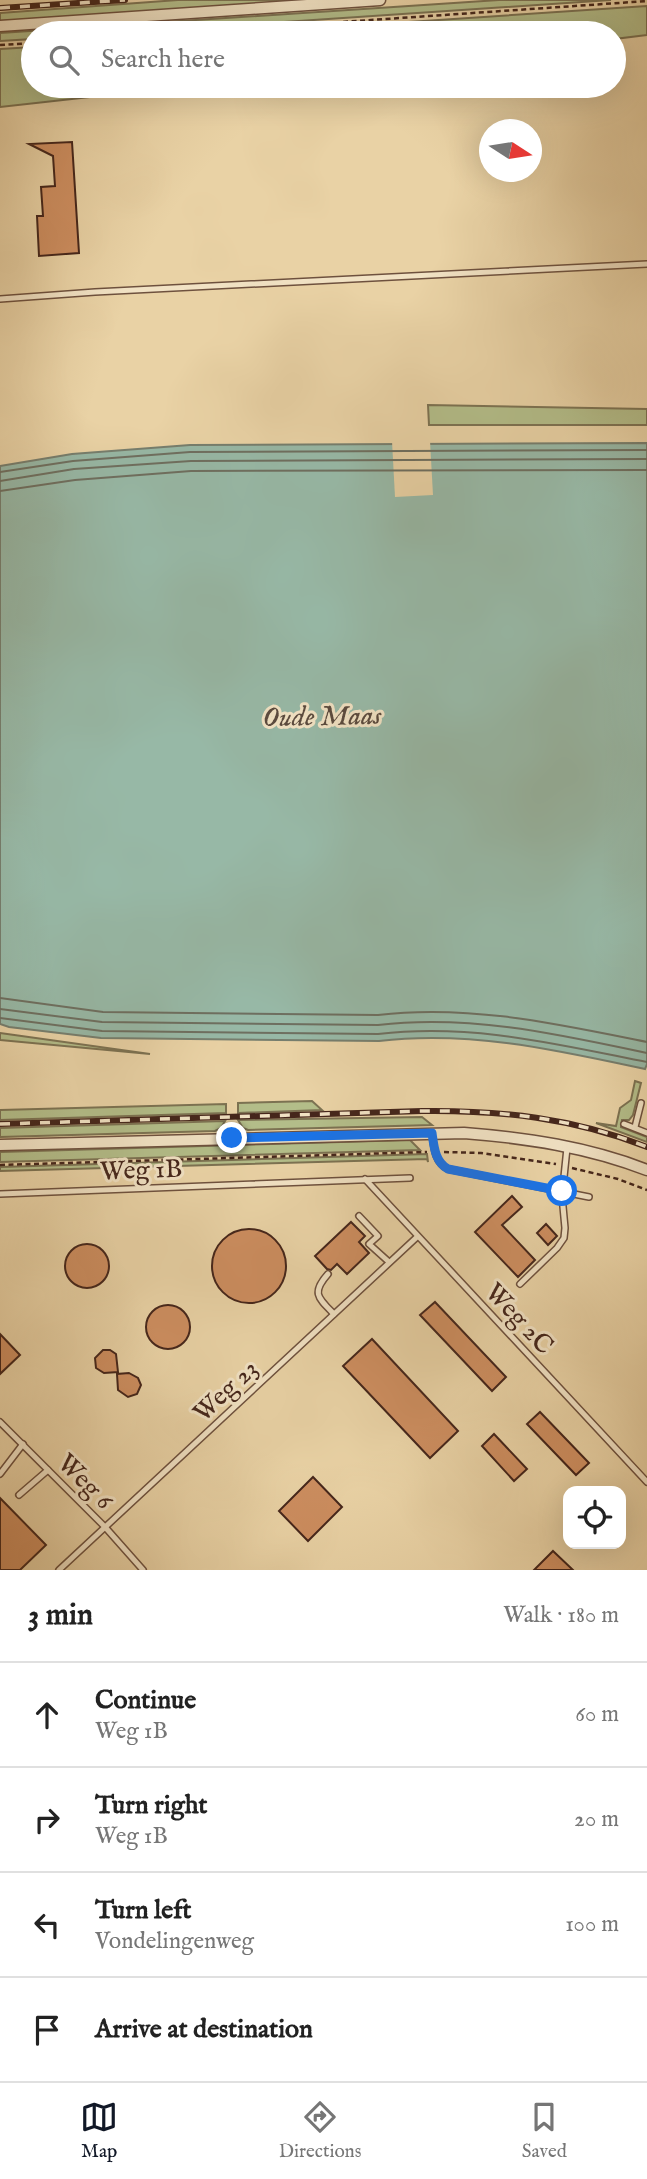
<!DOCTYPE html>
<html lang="en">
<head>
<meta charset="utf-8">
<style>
  :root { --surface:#fff; --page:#f6f6f6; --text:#222; --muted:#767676; --line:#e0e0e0; --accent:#111827 }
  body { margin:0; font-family:"IM FELL English",serif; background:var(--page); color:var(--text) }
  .controls { position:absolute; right:21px; bottom:21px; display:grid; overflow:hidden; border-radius:14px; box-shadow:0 7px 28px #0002 }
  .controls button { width:63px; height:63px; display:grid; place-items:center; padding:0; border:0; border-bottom:2px solid var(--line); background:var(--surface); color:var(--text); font:35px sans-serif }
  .compass { position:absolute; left:479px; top:119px; width:63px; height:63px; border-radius:50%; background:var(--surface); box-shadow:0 7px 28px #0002; rotate:102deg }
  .stop { position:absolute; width:21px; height:21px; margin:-16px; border:5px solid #1a73e8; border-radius:50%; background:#fff }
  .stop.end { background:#1a73e8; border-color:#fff; box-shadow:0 2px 7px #0008 }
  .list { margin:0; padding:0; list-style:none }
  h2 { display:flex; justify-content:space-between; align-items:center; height:91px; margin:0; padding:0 28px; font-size:30px }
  h2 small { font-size:23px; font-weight:400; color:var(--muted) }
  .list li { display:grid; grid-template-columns:46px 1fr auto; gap:21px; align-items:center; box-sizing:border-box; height:105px; padding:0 28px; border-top:2px solid var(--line) }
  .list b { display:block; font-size:26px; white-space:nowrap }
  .list p { margin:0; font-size:23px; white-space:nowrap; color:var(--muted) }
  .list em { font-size:23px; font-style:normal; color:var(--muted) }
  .icon { flex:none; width:38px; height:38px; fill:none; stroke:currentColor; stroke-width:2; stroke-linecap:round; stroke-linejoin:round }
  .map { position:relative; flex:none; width:647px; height:1570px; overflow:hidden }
  .search { position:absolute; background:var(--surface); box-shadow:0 7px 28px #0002; left:21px; right:21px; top:21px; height:77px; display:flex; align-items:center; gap:18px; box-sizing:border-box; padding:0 24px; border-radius:38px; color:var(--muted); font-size:26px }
  .sheet { height:511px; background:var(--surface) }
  nav { display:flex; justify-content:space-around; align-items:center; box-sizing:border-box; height:98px; border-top:2px solid var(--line); background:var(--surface); font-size:19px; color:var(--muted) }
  nav a { display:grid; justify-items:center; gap:4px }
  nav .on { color:var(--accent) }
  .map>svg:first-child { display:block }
  .green { fill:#b3bd89; stroke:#7c7252; stroke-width:2 }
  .water { fill:#97b8a6; stroke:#767e6e; stroke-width:2 }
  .pier { fill:#e9d2a5 }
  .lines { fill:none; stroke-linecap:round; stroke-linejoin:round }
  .shore { stroke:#6e6f60; stroke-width:2 }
  .building { fill:#cd8e60; stroke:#45261b; stroke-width:2 }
  .lane-casing { stroke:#6e513e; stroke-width:8 }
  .street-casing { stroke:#6e513e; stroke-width:13 }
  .path { stroke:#45261b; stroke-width:2.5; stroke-dasharray:5 3.5; stroke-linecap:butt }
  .lane { stroke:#f1e2c4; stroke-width:5 }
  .street { stroke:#f1e2c4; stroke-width:10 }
  .rail-casing { stroke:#45261b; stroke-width:6 }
  .rail { stroke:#f1e2c4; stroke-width:3.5; stroke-dasharray:10; stroke-linecap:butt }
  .route { stroke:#1a73e8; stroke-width:9 }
  .labels { text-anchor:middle; stroke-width:6; stroke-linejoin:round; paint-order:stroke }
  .street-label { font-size:26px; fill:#45261b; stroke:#f1e2c4 }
  .water-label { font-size:28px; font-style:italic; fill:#5a4a3e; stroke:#f1e2c4 }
</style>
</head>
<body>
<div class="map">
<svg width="647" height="1570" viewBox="0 0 647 1570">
  <rect width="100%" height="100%" fill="#e9d2a5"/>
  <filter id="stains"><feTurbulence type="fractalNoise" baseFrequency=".00286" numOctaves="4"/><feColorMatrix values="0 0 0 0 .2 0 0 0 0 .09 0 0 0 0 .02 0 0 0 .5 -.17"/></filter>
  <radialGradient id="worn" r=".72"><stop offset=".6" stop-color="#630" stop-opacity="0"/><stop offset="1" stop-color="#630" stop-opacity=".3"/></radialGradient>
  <g class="green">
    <polygon points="178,0 333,0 0,21 0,13"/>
    <polygon points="499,0 611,0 119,33 33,33 33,39 0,41 0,33"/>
    <polygon points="647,6 647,35 614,39 614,33 243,33"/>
    <polygon points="33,47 33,86 189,86 0,107 0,49"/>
    <polygon points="428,405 647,409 647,425 429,425"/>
    <polygon points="0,1033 150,1054 0,1040"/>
    <polygon points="635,1081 641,1083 633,1115 629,1120 622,1120 621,1127 647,1137 647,1142 596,1123 616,1126 620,1108 631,1100"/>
    <polygon points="312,1101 322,1110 238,1113 238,1103"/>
    <polygon points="226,1104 226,1113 0,1120 0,1110"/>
    <polygon points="422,1117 432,1125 248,1130 243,1128 238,1120"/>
    <polygon points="225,1121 221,1128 215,1131 0,1137 0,1128"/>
    <polygon points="410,1140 420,1150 0,1162 0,1152"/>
    <polygon points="427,1154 428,1162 427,1159 0,1171 0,1167"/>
  </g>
  <path class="water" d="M647,443v621l-2,5c-88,-19 -176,-39 -266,-28l-278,-3 -92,-11 -9,-3v-558l72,-12 118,-9z"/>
  <polygon class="pier" points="392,441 430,441 433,495 395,497"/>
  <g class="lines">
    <g class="shore">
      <polyline points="0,472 73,461 190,452 647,450"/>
      <polyline points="0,481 74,469 191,461 647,459"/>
      <polyline points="0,491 75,480 191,471 647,470"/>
      <path d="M0,998l103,14 275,3c91,-11 180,9 269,27"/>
      <path d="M0,1009l102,13 276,3c91,-11 180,9 269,28"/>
      <path d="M0,1018l102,13 276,3c94,-11 178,10 269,28"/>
    </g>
  </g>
  <g class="building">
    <polygon points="72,142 79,253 39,256 37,216 43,216 41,187 55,186 53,156 29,144"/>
    <polygon points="512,1196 522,1207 502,1225 535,1260 518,1277 475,1232"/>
    <polygon points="351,1222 365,1236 359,1242 369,1253 347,1274 337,1264 331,1270 327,1269 315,1256"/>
    <polygon points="546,1224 557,1236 548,1245 537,1233"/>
    <circle cx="249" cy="1266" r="37"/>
    <circle cx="87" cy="1266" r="22"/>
    <polygon points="435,1302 506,1377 492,1391 420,1315"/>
    <circle cx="168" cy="1327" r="22"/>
    <polygon points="0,1334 20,1355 0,1374"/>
    <polygon points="372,1339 458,1431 430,1458 343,1366"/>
    <polygon points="103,1350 110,1350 116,1354 118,1372 104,1373 96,1368 95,1358"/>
    <polygon points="129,1373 138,1378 141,1385 137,1394 128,1397 118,1390 117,1374"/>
    <polygon points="540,1412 589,1463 576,1475 527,1424"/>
    <polygon points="494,1434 527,1469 514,1481 482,1446"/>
    <polygon points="313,1477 342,1507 308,1541 279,1511"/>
    <polygon points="0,1498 46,1545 20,1570 0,1570"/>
    <polygon points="553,1551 573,1570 534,1570"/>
  </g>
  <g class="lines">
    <g class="lane-casing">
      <g id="lane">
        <polyline points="0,299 95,292 647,264"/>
        <polyline points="624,1124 647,1133"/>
        <polyline points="635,1127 641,1103"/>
        <path d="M432,1134c2,13 2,28 16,35l141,28"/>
        <polyline points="365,1179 647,1482"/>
        <polyline points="0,1194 410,1178"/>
        <polyline points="359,1216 378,1236 369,1244 389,1262"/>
        <path d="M328,1274c-17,19 -10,24 6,40"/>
        <polyline points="520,1284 557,1248 564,1238 565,1228 562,1196 567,1148"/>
        <polyline points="0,1422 105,1527 143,1570"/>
        <polyline points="0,1474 23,1444"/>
        <polyline points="19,1495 48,1470"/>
        <polyline points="59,1570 417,1237"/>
      </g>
    </g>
    <g class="street-casing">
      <g id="street">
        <polyline points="0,26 380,0"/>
        <path d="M0,1145l464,-12c63,5 124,14 183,37"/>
      </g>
    </g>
    <g class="path">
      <polyline points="182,33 647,1"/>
      <polyline points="0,45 33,43"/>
      <polyline points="444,1152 481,1153 556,1164"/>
      <polyline points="0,1165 427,1152"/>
      <polyline points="572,1168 618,1179 647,1190"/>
    </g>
    <use href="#lane" class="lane"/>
    <use href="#street" class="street"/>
    <g class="rail-casing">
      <g id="rail">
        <polyline points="0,8 125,0"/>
        <path d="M0,1124l422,-13c78,-1 152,7 225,36"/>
      </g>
    </g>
    <use href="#rail" class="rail"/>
  </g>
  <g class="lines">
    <path class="route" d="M232,1138l200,-5c2,14 3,29 16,36l114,22"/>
  </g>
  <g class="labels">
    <g class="street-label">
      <text transform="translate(141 1169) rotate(-2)" y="9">Weg 1B</text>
      <text transform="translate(520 1318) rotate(47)" y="9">Weg 2C</text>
      <text transform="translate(225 1390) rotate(-43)" y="9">Weg 23</text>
      <text transform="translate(86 1481) rotate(45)" y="9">Weg 6</text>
    </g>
    <g class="water-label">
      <text transform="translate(322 715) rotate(-1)" y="10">Oude Maas</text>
    </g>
  </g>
  <rect width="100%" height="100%" filter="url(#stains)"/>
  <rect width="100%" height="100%" fill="url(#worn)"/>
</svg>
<div class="controls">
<button><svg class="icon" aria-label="locate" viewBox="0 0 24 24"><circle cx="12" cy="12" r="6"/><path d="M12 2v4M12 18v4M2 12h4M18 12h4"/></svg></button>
</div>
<svg class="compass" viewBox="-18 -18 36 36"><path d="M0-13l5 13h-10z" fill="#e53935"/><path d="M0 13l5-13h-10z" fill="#767676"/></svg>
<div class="stop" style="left:562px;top:1191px"></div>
<div class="stop end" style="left:232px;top:1138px"></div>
<div class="search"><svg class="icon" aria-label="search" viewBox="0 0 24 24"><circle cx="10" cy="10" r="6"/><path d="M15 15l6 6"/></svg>Search here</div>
</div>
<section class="sheet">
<h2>3 min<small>Walk · 180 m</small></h2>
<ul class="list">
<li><svg class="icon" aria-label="ahead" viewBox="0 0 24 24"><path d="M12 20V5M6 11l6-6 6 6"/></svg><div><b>Continue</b><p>Weg 1B</p></div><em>60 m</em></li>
<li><svg class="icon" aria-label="right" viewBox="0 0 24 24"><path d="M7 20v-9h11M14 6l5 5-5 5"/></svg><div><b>Turn right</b><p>Weg 1B</p></div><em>20 m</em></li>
<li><svg class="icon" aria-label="left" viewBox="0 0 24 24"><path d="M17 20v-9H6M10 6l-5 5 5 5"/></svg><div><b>Turn left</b><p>Vondelingenweg</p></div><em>100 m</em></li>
<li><svg class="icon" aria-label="arrive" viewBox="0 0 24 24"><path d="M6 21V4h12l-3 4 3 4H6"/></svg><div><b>Arrive at destination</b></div></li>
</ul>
</section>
<nav>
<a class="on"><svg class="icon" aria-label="map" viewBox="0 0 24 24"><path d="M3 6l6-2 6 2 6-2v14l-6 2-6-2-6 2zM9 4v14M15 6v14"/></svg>Map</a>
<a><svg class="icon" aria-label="directions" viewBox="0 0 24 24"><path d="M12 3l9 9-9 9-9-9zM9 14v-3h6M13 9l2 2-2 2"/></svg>Directions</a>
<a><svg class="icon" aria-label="saved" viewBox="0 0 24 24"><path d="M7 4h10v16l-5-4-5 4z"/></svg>Saved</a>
</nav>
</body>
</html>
